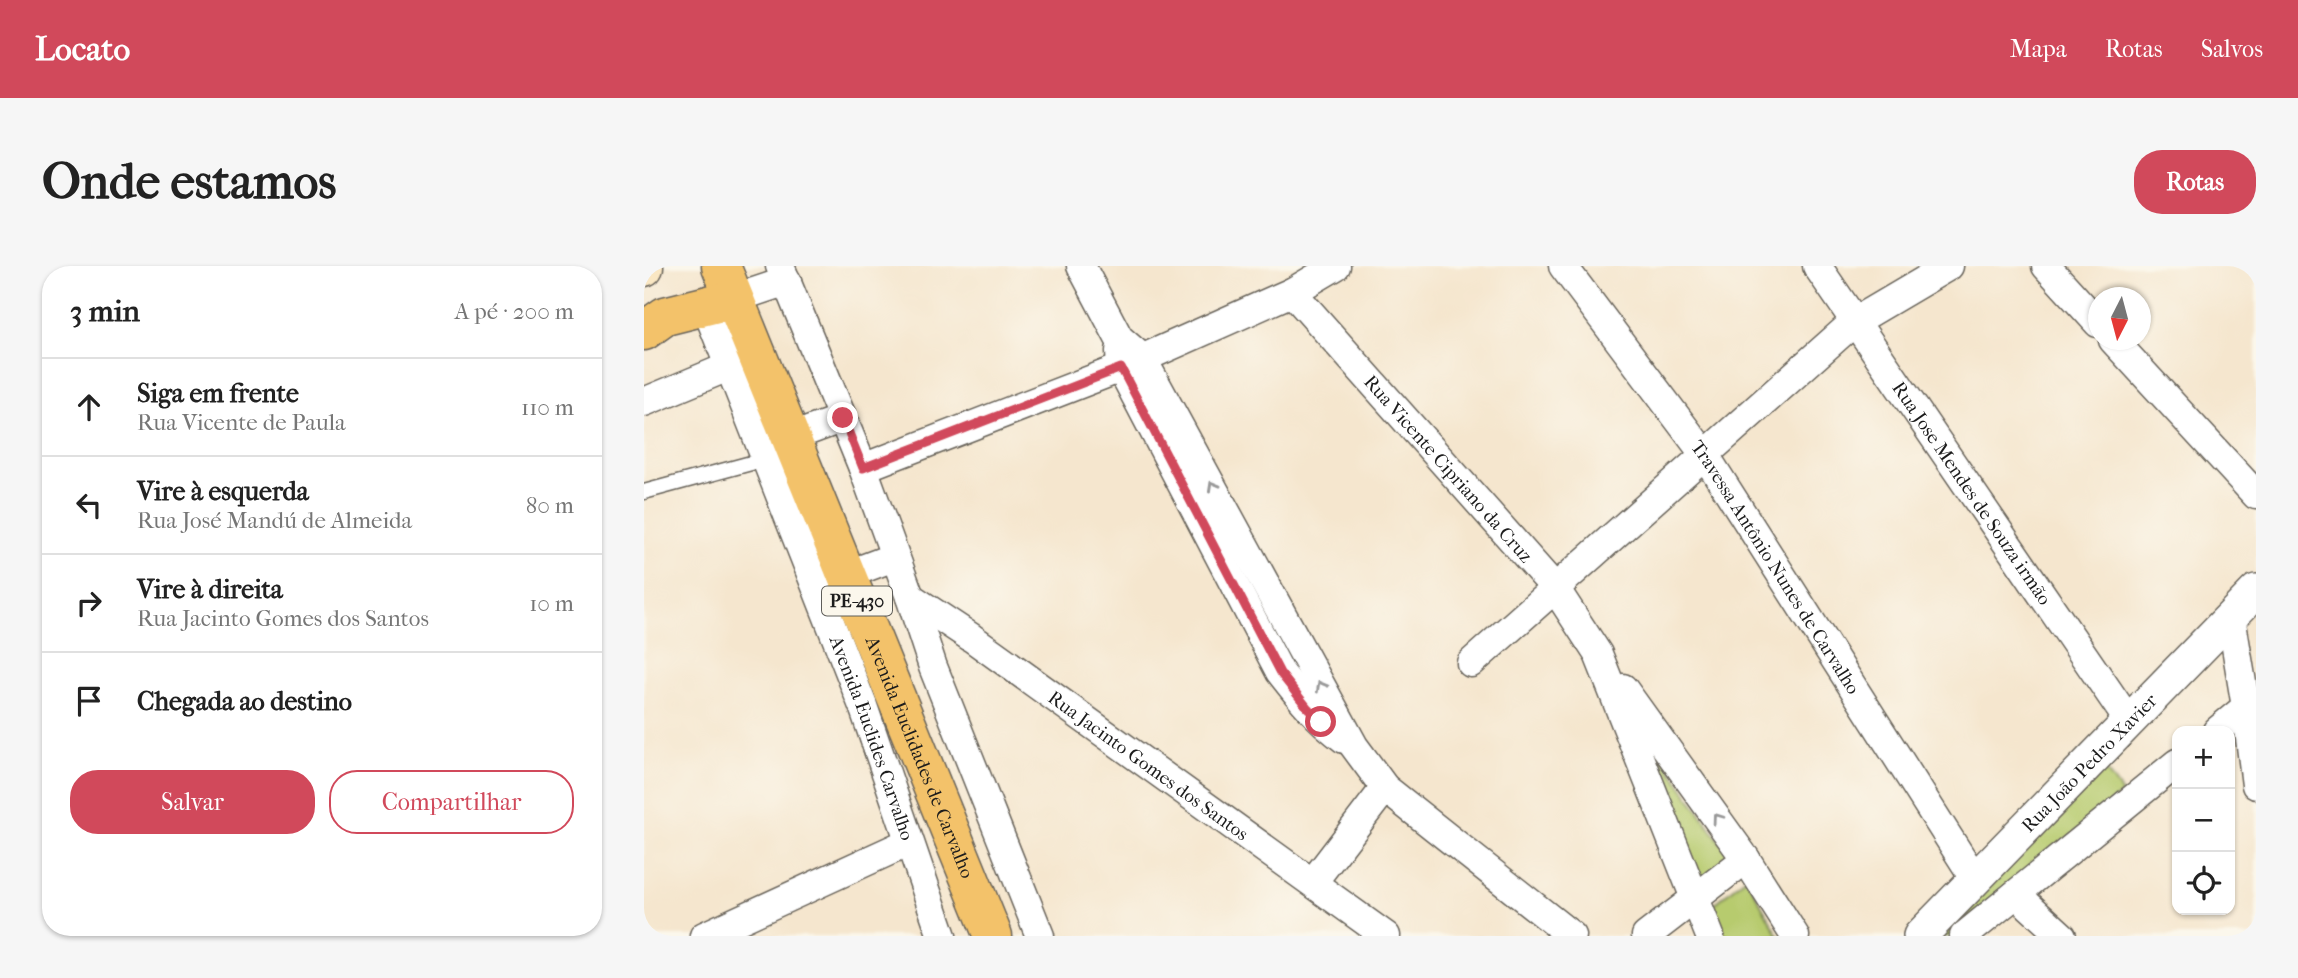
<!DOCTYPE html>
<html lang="pt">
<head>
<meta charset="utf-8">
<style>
  :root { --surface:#fff; --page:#f6f6f6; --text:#222; --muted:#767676; --line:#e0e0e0; --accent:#d1495b }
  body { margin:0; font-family:"IM FELL French Canon",serif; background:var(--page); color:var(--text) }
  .controls { position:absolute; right:21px; bottom:21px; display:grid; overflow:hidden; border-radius:14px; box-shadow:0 2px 5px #0004 }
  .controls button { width:63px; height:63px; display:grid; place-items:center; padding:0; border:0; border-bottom:2px solid var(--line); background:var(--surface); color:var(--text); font:35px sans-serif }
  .compass { position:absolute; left:1444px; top:21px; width:63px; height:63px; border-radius:50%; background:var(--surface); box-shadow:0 2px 5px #0004; rotate:186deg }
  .stop { position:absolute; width:21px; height:21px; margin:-16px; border:5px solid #d1495b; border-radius:50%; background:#fff }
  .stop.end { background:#d1495b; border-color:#fff; box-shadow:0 2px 7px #0008 }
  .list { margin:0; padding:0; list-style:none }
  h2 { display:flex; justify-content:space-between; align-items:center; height:91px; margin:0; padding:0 28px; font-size:30px }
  h2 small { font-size:23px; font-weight:400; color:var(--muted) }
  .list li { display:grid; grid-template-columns:46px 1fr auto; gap:21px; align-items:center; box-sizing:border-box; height:98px; padding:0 28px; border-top:2px solid var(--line) }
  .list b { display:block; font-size:26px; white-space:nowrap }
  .list p { margin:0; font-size:23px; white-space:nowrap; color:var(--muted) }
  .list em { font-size:23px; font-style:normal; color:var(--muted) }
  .actions { display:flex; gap:14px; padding:21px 28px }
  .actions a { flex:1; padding:16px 0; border:2px solid var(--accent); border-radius:28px; text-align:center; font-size:24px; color:var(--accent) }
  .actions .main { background:var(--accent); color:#fff }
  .icon { flex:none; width:38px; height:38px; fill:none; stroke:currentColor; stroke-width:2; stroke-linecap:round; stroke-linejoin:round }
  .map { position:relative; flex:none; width:1612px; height:670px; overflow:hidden; border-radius:28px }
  header { display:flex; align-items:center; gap:42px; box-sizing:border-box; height:98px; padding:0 35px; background:var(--accent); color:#fff }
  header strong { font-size:33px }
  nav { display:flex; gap:38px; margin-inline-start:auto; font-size:24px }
  .intro { display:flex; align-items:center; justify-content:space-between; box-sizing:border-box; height:168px; padding:0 42px }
  h1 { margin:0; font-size:49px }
  .button { padding:18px 32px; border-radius:28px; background:var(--accent); color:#fff; font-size:24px; font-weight:700 }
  main { display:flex; gap:42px; padding:0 42px }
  aside { flex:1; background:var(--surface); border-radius:28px; box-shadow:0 2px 5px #0004 }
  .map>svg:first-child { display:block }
  .green { fill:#b7cb6e; stroke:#6a7445; stroke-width:2 }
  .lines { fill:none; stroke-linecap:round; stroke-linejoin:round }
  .service-casing { stroke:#68635a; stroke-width:17 }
  .minor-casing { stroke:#68635a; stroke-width:31 }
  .tertiary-casing { stroke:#68635a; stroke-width:36 }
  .secondary-casing { stroke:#68635a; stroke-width:41 }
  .trunk-casing { stroke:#68635a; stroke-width:41 }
  .service { stroke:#fff; stroke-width:14 }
  .minor { stroke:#fff; stroke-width:28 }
  .tertiary { stroke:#fff; stroke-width:33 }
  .secondary { stroke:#fae7c3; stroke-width:38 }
  .trunk { stroke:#f3c26a; stroke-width:38 }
  .oneway { stroke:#999 }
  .route { stroke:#d1495b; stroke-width:9 }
  .labels { text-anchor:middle; stroke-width:6; stroke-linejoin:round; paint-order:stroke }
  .shield { fill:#fbf7ec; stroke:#5f5e5a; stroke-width:2 }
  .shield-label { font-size:18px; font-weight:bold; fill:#1c1c1c }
  .street-label { font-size:19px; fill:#1c1c1c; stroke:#fbf7ec }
</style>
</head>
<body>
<header>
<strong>Locato</strong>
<nav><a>Mapa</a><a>Rotas</a><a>Salvos</a></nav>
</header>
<div class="intro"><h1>Onde estamos</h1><a class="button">Rotas</a></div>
<main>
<aside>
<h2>3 min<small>A pé · 200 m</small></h2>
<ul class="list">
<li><svg class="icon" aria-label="ahead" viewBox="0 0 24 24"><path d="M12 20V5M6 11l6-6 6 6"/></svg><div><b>Siga em frente</b><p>Rua Vicente de Paula</p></div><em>110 m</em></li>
<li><svg class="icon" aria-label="left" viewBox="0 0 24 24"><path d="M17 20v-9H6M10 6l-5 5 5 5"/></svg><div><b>Vire à esquerda</b><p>Rua José Mandú de Almeida</p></div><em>80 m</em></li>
<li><svg class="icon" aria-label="right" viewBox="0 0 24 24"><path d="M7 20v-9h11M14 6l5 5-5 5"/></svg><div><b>Vire à direita</b><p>Rua Jacinto Gomes dos Santos</p></div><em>10 m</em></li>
<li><svg class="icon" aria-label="arrive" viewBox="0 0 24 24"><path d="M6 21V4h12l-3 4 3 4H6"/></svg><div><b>Chegada ao destino</b></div></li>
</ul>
<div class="actions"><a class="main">Salvar</a><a>Compartilhar</a></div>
</aside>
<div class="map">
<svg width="1612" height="670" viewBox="0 0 1612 670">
  <rect width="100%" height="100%" fill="#fbf7ec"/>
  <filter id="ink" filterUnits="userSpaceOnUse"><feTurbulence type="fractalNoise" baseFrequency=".0143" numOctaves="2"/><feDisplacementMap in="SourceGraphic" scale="14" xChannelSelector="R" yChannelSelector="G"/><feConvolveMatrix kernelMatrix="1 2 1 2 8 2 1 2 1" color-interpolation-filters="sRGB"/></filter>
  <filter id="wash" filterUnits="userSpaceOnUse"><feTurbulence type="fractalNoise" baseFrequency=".00686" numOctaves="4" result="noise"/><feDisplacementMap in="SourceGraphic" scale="28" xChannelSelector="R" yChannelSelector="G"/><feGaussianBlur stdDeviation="1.57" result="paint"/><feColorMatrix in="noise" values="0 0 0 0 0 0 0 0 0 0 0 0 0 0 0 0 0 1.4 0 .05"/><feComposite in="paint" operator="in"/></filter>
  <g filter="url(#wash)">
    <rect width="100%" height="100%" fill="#f5e6ce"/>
    <g class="green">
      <polygon points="983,440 1088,593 1055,617"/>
      <polygon points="1458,499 1478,527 1309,670 1286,670"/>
      <polygon points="1102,611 1135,670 1078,670 1066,642"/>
    </g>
  </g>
  <g filter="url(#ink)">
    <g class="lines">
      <g class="service-casing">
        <polyline id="service" points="0,226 122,193"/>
      </g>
      <g class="minor-casing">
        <g id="minor">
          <polyline points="136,0 219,202 266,331 289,401 396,670"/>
          <polyline points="437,0 475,72 498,92 710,480 741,522 928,670"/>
          <path id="s1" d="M919,0l142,189 270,424"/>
          <path id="s2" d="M1173,0l311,454"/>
          <polyline points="1402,0 1454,57"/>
          <path id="s3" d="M648,26l263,296 43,66 112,282"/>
          <polyline points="89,33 143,15"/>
          <path id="s4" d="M62,41l157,399 79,230"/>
          <polyline points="1469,74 1612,229"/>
          <path d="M476,85l1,17 159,304c21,27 37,47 64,67"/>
          <polyline points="0,136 84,101"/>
          <polyline points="148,171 199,152"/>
          <polyline points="219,202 477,102 648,26 692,0"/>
          <polyline points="202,309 250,291"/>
          <path id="s5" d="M266,331l62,41 414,298"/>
          <polyline points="1587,351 1602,441 1612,519"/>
          <polyline points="827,397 1210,56 1305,0"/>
          <polyline points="979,422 1102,593 1151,670"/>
          <polyline points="1573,465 1602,441"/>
          <polyline points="669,616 741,522"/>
          <polyline points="1372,628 1418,670"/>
          <polyline points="60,670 265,576"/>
          <polyline points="1002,670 1102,593"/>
          <polyline points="1320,670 1533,497"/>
        </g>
      </g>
      <g class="tertiary-casing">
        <g id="tertiary">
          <path id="s6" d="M1276,670l336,-345"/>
        </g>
      </g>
      <g class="secondary-casing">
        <polyline id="secondary" points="0,1 0,0"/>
      </g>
      <g class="trunk-casing">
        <g id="trunk">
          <path id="s7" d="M77,0l272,670"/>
          <polyline points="0,65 21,50 89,33"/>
        </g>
      </g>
      <use href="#service" class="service"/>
      <use href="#minor" class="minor"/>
      <use href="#tertiary" class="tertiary"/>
      <use href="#secondary" class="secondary"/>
      <use href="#trunk" class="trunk"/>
    </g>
    <defs><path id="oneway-chevron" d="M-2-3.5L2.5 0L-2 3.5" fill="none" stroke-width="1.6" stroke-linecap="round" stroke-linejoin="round" transform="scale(1.75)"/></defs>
    <g class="oneway">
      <use href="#oneway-chevron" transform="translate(569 220) rotate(-119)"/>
      <use href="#oneway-chevron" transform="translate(677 420) rotate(-119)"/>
      <use href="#oneway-chevron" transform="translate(1073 552) rotate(-126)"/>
    </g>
  </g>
  <g class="lines" filter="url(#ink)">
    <polyline class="route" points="199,152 219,202 477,102 636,407 663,441 677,456"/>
  </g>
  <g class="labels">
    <rect class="shield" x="178" y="320.5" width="70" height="29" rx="5"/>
    <g class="shield-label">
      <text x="213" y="341">PE-430</text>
    </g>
    <g class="street-label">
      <text dy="7" stroke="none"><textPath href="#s3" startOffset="236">Rua Vicente Cipriano da Cruz</textPath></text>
      <text dy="7" stroke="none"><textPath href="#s2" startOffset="275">Rua Jose Mendes de Souza irmão</textPath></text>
      <text dy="7" stroke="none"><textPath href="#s1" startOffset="369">Travessa Antônio Nunes de Carvalho</textPath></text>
      <text dy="7" stroke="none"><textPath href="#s4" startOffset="462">Avenida Euclides Carvalho</textPath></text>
      <text dy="7" stroke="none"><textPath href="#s7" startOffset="530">Avenida Euclidades de Carvalho</textPath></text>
      <text dy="7" stroke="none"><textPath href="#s6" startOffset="242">Rua João Pedro Xavier</textPath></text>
      <text dy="7" stroke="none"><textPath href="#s5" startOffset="292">Rua Jacinto Gomes dos Santos</textPath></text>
    </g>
  </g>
</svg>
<div class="controls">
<button>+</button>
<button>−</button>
<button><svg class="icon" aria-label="locate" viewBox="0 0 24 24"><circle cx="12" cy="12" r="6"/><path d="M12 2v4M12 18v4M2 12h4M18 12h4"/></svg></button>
</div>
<svg class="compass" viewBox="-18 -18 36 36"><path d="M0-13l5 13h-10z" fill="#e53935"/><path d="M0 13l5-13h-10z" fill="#767676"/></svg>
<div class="stop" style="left:677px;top:456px"></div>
<div class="stop end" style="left:199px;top:152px"></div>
</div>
</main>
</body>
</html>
